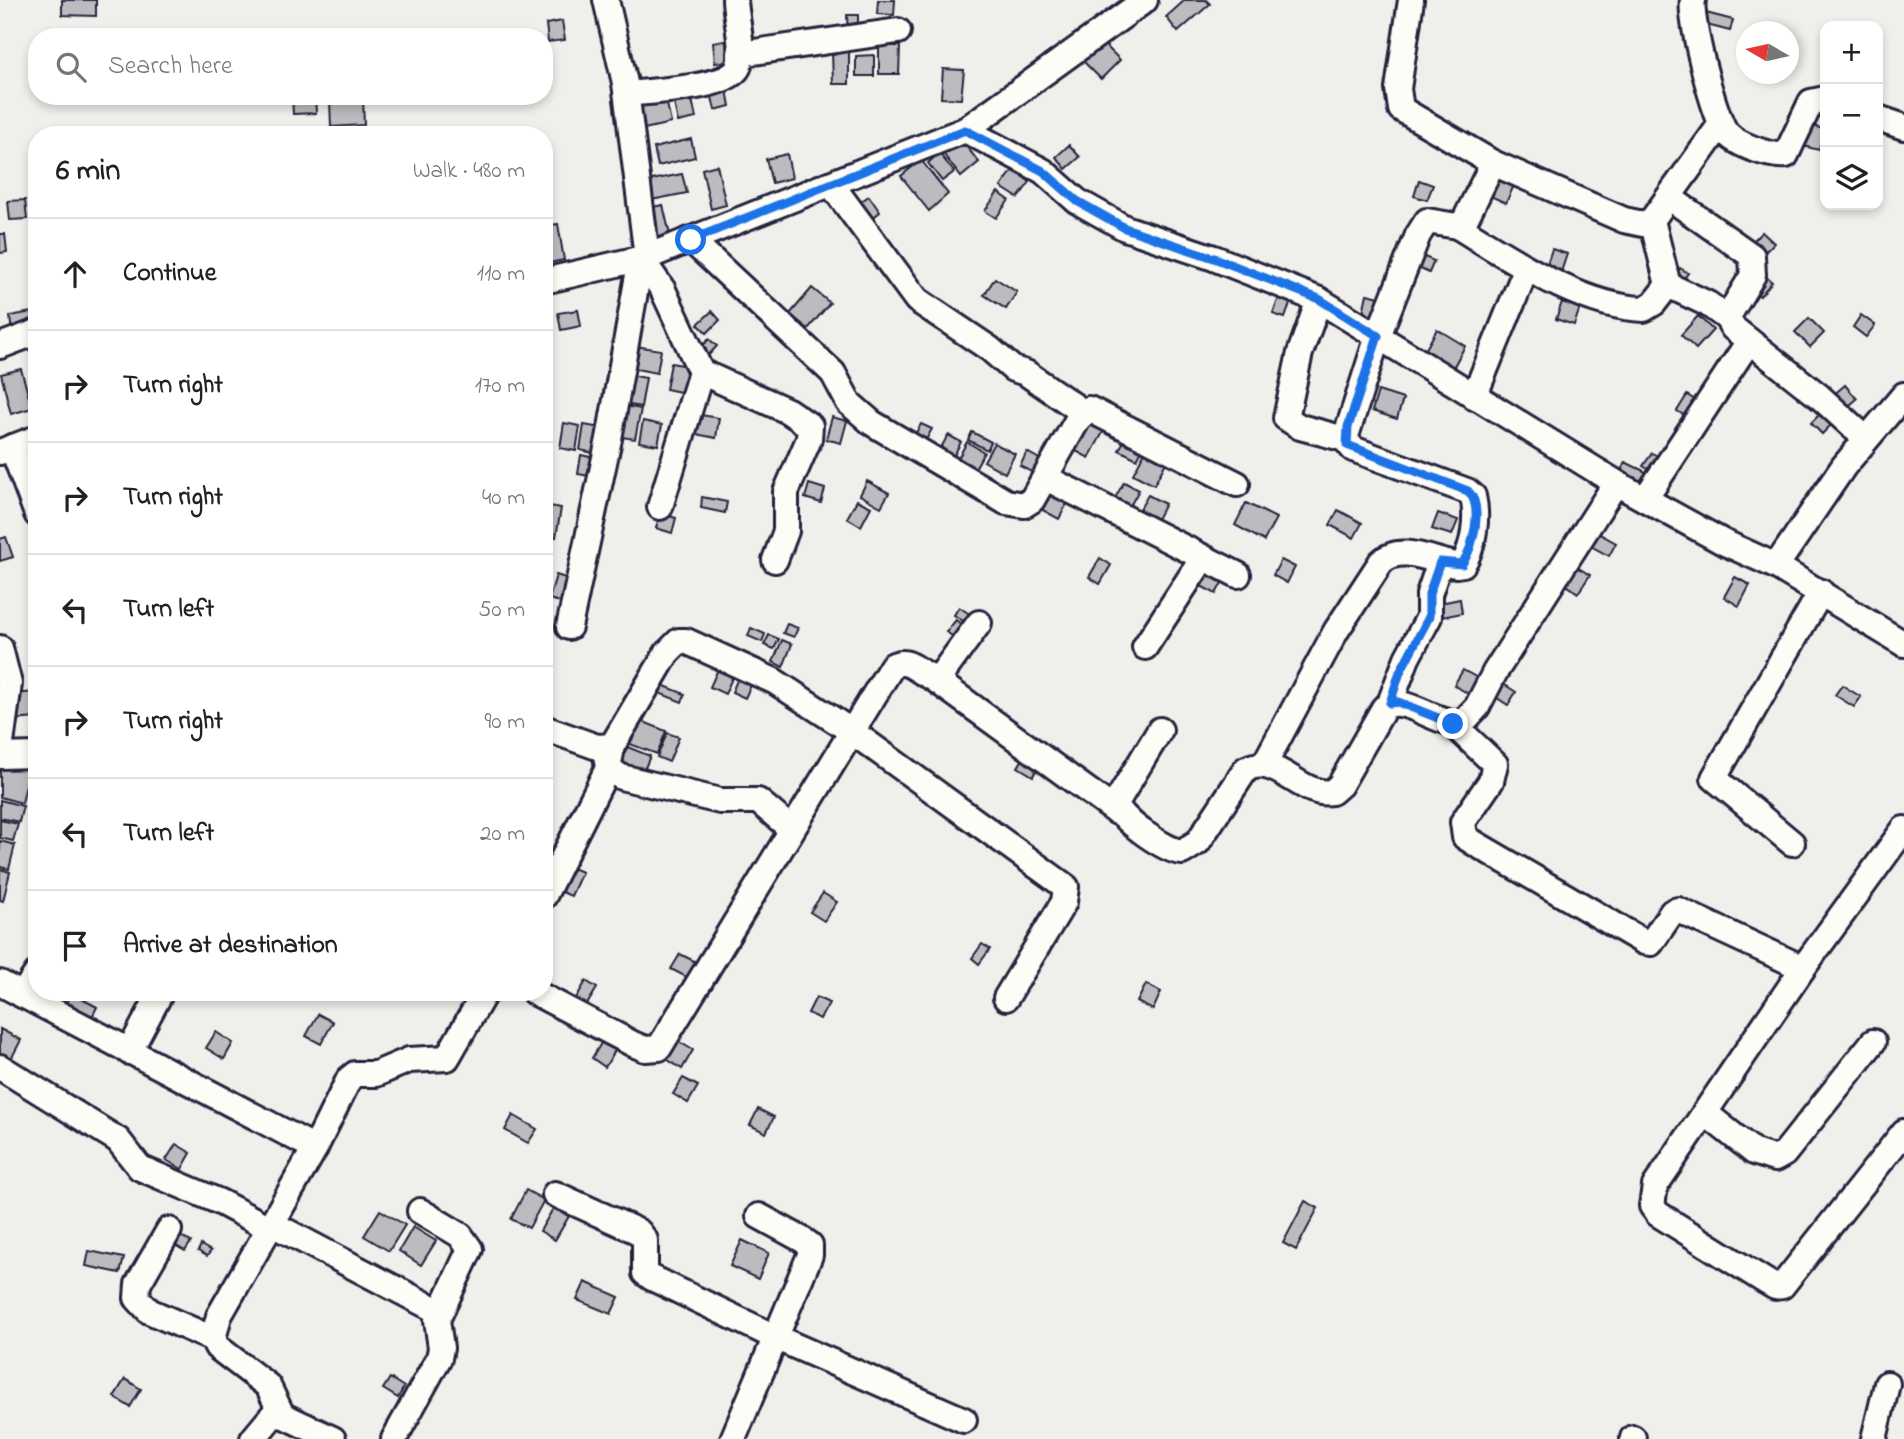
<!DOCTYPE html>
<html lang="en">
<head>
<meta charset="utf-8">
<style>
  :root { --surface:#fff; --page:#f2f2f2; --text:#222; --muted:#767676; --line:#e0e0e0 }
  body { margin:0; font-family:"Indie Flower",sans-serif; background:var(--page); color:var(--text) }
  .controls { position:absolute; right:21px; top:21px; display:grid; overflow:hidden; border-radius:14px; box-shadow:0 4px 10px #0003 }
  .controls button { width:63px; height:63px; display:grid; place-items:center; padding:0; border:0; border-bottom:2px solid var(--line); background:var(--surface); color:var(--text); font:35px sans-serif }
  .compass { position:absolute; left:1736px; top:21px; width:63px; height:63px; border-radius:50%; background:var(--surface); box-shadow:0 4px 10px #0003; rotate:279deg }
  .stop { position:absolute; width:21px; height:21px; margin:-16px; border:5px solid #1a73e8; border-radius:50%; background:#fff }
  .stop.end { background:#1a73e8; border-color:#fff; box-shadow:0 2px 7px #0008 }
  .list { margin:0; padding:0; list-style:none }
  h2 { display:flex; justify-content:space-between; align-items:center; height:91px; margin:0; padding:0 28px; font-size:30px }
  h2 small { font-size:23px; font-weight:400; color:var(--muted) }
  .list li { display:grid; grid-template-columns:46px 1fr auto; gap:21px; align-items:center; box-sizing:border-box; height:112px; padding:0 28px; border-top:2px solid var(--line) }
  .list b { display:block; font-size:26px; white-space:nowrap }
  .list em { font-size:23px; font-style:normal; color:var(--muted) }
  .icon { flex:none; width:38px; height:38px; fill:none; stroke:currentColor; stroke-width:2; stroke-linecap:round; stroke-linejoin:round }
  .map { position:relative; flex:none; width:1904px; height:1439px; overflow:hidden }
  .search { position:absolute; background:var(--surface); box-shadow:0 4px 10px #0003; left:28px; top:28px; width:525px; height:77px; display:flex; align-items:center; gap:18px; box-sizing:border-box; padding:0 24px; border-radius:28px; color:var(--muted); font-size:26px }
  .panel { position:absolute; background:var(--surface); box-shadow:0 4px 10px #0003; left:28px; top:126px; width:525px; height:875px; border-radius:28px }
  .map>svg:first-child { display:block }
  .building { fill:#bcbcc0; stroke:#22223b; stroke-width:2 }
  .lines { fill:none; stroke-linecap:round; stroke-linejoin:round }
  .minor-casing { stroke:#22223b; stroke-width:30 }
  .minor { stroke:#fdfcf7; stroke-width:24 }
  .route { stroke:#1a73e8; stroke-width:9 }
</style>
</head>
<body>
<div class="map">
<svg width="1904" height="1439" viewBox="0 0 1904 1439">
  <rect width="100%" height="100%" fill="#f0efec"/>
  <filter id="ink" filterUnits="userSpaceOnUse"><feTurbulence type="fractalNoise" baseFrequency=".0143" numOctaves="2"/><feDisplacementMap in="SourceGraphic" scale="14" xChannelSelector="R" yChannelSelector="G"/><feConvolveMatrix kernelMatrix="1 2 1 2 8 2 1 2 1" color-interpolation-filters="sRGB"/></filter>
  <g filter="url(#ink)">
    <g class="building">
      <polygon points="62,0 96,0 96,16 62,15"/>
      <polygon points="878,0 895,0 894,15 877,14"/>
      <polygon points="1185,0 1206,0 1210,4 1178,32 1166,17"/>
      <polygon points="1706,13 1733,20 1730,31 1703,24"/>
      <polygon points="847,15 858,15 858,34 848,34"/>
      <polygon points="562,21 565,40 548,42 546,24"/>
      <polygon points="726,41 728,61 715,63 713,42"/>
      <polygon points="1102,42 1120,60 1101,79 1083,61"/>
      <polygon points="879,46 900,46 899,74 879,74"/>
      <polygon points="849,50 849,84 833,84 832,51"/>
      <polygon points="874,55 874,76 856,76 856,56"/>
      <polygon points="943,69 964,70 961,99 941,98"/>
      <polygon points="690,90 696,118 678,122 672,94"/>
      <polygon points="727,90 730,106 715,110 711,93"/>
      <polygon points="292,96 315,96 316,113 293,114"/>
      <polygon points="363,99 364,125 331,127 330,101"/>
      <polygon points="666,99 671,123 644,129 639,106"/>
      <polygon points="1808,125 1824,129 1819,150 1803,146"/>
      <polygon points="691,139 695,157 658,166 654,148"/>
      <polygon points="962,141 979,162 961,177 944,155"/>
      <polygon points="1069,145 1080,157 1066,169 1056,157"/>
      <polygon points="939,153 954,172 942,181 928,163"/>
      <polygon points="787,154 792,178 772,183 766,159"/>
      <polygon points="921,160 948,194 929,211 901,176"/>
      <polygon points="717,165 726,205 711,209 702,169"/>
      <polygon points="1013,170 1030,182 1018,198 1001,187"/>
      <polygon points="1497,173 1516,181 1506,203 1488,195"/>
      <polygon points="682,174 687,193 651,200 647,181"/>
      <polygon points="1419,180 1433,185 1427,200 1414,196"/>
      <polygon points="998,192 1009,200 996,218 985,211"/>
      <polygon points="869,196 880,212 871,219 860,202"/>
      <polygon points="25,200 27,219 10,220 8,201"/>
      <polygon points="663,205 670,235 650,239 643,209"/>
      <polygon points="558,224 564,260 544,264 544,226"/>
      <polygon points="1762,232 1774,243 1761,256 1749,245"/>
      <polygon points="0,234 5,234 7,252 0,253"/>
      <polygon points="1552,249 1567,254 1559,278 1544,273"/>
      <polygon points="1415,253 1434,261 1429,273 1411,265"/>
      <polygon points="1680,268 1688,273 1680,284 1673,279"/>
      <polygon points="1764,275 1772,282 1760,296 1752,289"/>
      <polygon points="995,278 1017,292 1006,309 984,295"/>
      <polygon points="812,288 830,303 808,329 790,314"/>
      <polygon points="1367,294 1384,298 1379,321 1362,317"/>
      <polygon points="1279,297 1291,301 1285,318 1273,314"/>
      <polygon points="1562,302 1580,308 1574,325 1556,319"/>
      <polygon points="578,310 581,326 561,330 558,313"/>
      <polygon points="712,311 720,320 707,333 698,324"/>
      <polygon points="32,312 35,331 12,334 10,316"/>
      <polygon points="1861,315 1875,325 1866,337 1853,327"/>
      <polygon points="1698,316 1713,330 1696,349 1681,335"/>
      <polygon points="1809,318 1824,333 1810,347 1795,332"/>
      <polygon points="1437,329 1465,346 1449,375 1421,358"/>
      <polygon points="709,339 717,346 705,359 697,352"/>
      <polygon points="635,346 661,350 657,373 631,368"/>
      <polygon points="671,363 694,367 690,394 666,389"/>
      <polygon points="21,369 32,408 11,414 1,374"/>
      <polygon points="624,374 646,378 641,407 619,403"/>
      <polygon points="1845,385 1857,399 1844,410 1832,396"/>
      <polygon points="1378,391 1403,399 1397,419 1372,411"/>
      <polygon points="1687,395 1697,401 1687,417 1677,411"/>
      <polygon points="619,405 641,409 635,439 614,436"/>
      <polygon points="1821,413 1832,424 1822,434 1811,423"/>
      <polygon points="695,414 719,418 716,438 691,433"/>
      <polygon points="832,417 847,421 841,443 826,439"/>
      <polygon points="1091,417 1107,425 1089,458 1074,450"/>
      <polygon points="643,421 662,425 658,445 639,442"/>
      <polygon points="564,423 580,426 576,451 560,448"/>
      <polygon points="921,424 932,429 922,447 911,441"/>
      <polygon points="584,425 607,429 602,455 580,450"/>
      <polygon points="972,432 991,442 987,450 968,440"/>
      <polygon points="948,435 961,442 950,463 937,455"/>
      <polygon points="1125,439 1143,448 1137,459 1119,450"/>
      <polygon points="967,442 984,452 972,474 955,464"/>
      <polygon points="994,443 1015,454 1005,473 984,461"/>
      <polygon points="1147,448 1168,459 1154,485 1133,474"/>
      <polygon points="1027,452 1048,464 1041,477 1020,466"/>
      <polygon points="1652,453 1661,458 1653,472 1643,466"/>
      <polygon points="581,455 604,460 601,478 578,474"/>
      <polygon points="1625,462 1646,472 1640,484 1620,473"/>
      <polygon points="867,481 889,493 881,507 860,495"/>
      <polygon points="1124,482 1139,490 1126,513 1111,505"/>
      <polygon points="809,484 825,489 821,503 805,498"/>
      <polygon points="1050,488 1070,498 1059,519 1039,508"/>
      <polygon points="1148,495 1165,504 1155,523 1137,514"/>
      <polygon points="702,497 727,502 725,513 701,508"/>
      <polygon points="857,500 871,507 861,526 847,518"/>
      <polygon points="1246,503 1276,518 1264,541 1235,525"/>
      <polygon points="544,505 561,508 556,537 544,535"/>
      <polygon points="1338,510 1362,523 1354,538 1330,525"/>
      <polygon points="660,513 676,518 672,533 656,528"/>
      <polygon points="1438,513 1458,520 1452,535 1432,529"/>
      <polygon points="1598,533 1616,543 1609,556 1591,546"/>
      <polygon points="6,537 13,557 0,561 0,539"/>
      <polygon points="1100,558 1111,565 1100,584 1089,577"/>
      <polygon points="1281,560 1295,567 1287,583 1273,575"/>
      <polygon points="1572,564 1590,575 1578,593 1561,581"/>
      <polygon points="1207,570 1224,579 1216,594 1199,585"/>
      <polygon points="556,575 575,581 568,604 549,599"/>
      <polygon points="1735,577 1750,585 1739,606 1724,597"/>
      <polygon points="1460,599 1462,613 1437,618 1435,604"/>
      <polygon points="959,607 974,617 969,625 954,615"/>
      <polygon points="956,620 963,626 954,637 946,632"/>
      <polygon points="787,624 798,628 794,637 783,633"/>
      <polygon points="751,628 765,634 762,642 748,636"/>
      <polygon points="769,635 779,639 774,649 764,645"/>
      <polygon points="782,640 792,644 783,667 773,662"/>
      <polygon points="718,669 733,676 725,694 710,687"/>
      <polygon points="1463,670 1481,680 1472,696 1454,685"/>
      <polygon points="740,673 754,679 745,698 732,692"/>
      <polygon points="1499,681 1516,692 1508,705 1491,694"/>
      <polygon points="662,685 685,694 682,702 659,693"/>
      <polygon points="1842,685 1861,697 1854,707 1835,695"/>
      <polygon points="37,692 37,718 13,720 12,694"/>
      <polygon points="639,720 666,731 657,754 630,744"/>
      <polygon points="667,733 679,737 669,762 657,757"/>
      <polygon points="625,746 650,756 640,780 616,770"/>
      <polygon points="1026,754 1040,763 1033,776 1018,767"/>
      <polygon points="0,760 30,768 22,803 0,797"/>
      <polygon points="0,800 23,806 19,822 0,818"/>
      <polygon points="0,820 18,824 13,841 0,838"/>
      <polygon points="0,841 15,845 9,869 0,867"/>
      <polygon points="562,864 582,872 571,896 552,888"/>
      <polygon points="0,869 10,872 3,901 0,900"/>
      <polygon points="823,893 837,902 824,921 810,912"/>
      <polygon points="982,944 990,949 979,964 972,958"/>
      <polygon points="680,954 704,966 696,982 671,969"/>
      <polygon points="586,981 597,988 583,1011 572,1005"/>
      <polygon points="1146,984 1161,992 1153,1010 1137,1002"/>
      <polygon points="71,993 97,1007 87,1027 60,1014"/>
      <polygon points="816,997 829,1003 820,1019 808,1013"/>
      <polygon points="318,1014 333,1022 321,1044 306,1036"/>
      <polygon points="0,1029 21,1040 9,1063 0,1058"/>
      <polygon points="216,1032 233,1043 224,1059 206,1048"/>
      <polygon points="603,1040 616,1049 605,1067 592,1058"/>
      <polygon points="676,1040 693,1050 682,1069 665,1058"/>
      <polygon points="683,1078 698,1086 688,1103 673,1094"/>
      <polygon points="758,1109 774,1117 766,1133 750,1125"/>
      <polygon points="513,1115 537,1129 528,1143 505,1130"/>
      <polygon points="176,1144 191,1153 182,1169 166,1160"/>
      <polygon points="526,1190 544,1200 529,1228 511,1219"/>
      <polygon points="1305,1201 1318,1208 1296,1250 1283,1243"/>
      <polygon points="557,1202 572,1211 555,1240 540,1231"/>
      <polygon points="380,1210 405,1225 389,1251 364,1236"/>
      <polygon points="413,1227 436,1241 421,1265 399,1251"/>
      <polygon points="179,1235 191,1242 185,1251 173,1244"/>
      <polygon points="742,1240 769,1253 758,1279 730,1266"/>
      <polygon points="201,1245 211,1251 207,1256 198,1251"/>
      <polygon points="89,1251 124,1258 120,1273 86,1266"/>
      <polygon points="585,1282 619,1297 611,1314 577,1300"/>
      <polygon points="390,1378 404,1387 398,1398 383,1389"/>
      <polygon points="125,1379 141,1389 130,1407 114,1397"/>
    </g>
    <g class="lines">
      <g class="minor-casing">
        <g id="minor">
          <polyline points="606,0 625,83 647,257"/>
          <polyline points="1411,0 1398,89 1401,109 1493,163 1624,220 1643,224 1652,220 1721,124"/>
          <path d="M1693,0c-4,18 21,117 33,132 9,12 44,25 60,23l25,-53 14,-3"/>
          <polyline points="740,54 898,31"/>
          <path d="M627,94c22,-3 106,-5 112,-29 5,-19 -3,-45 -4,-65"/>
          <polyline points="1878,118 1904,127"/>
          <polyline points="965,130 1043,171 1077,201 1125,228 1214,258 1319,300 1623,487 1723,542 1776,566 1904,644"/>
          <polyline points="831,184 917,300 990,349 1013,369 1026,373 1083,412"/>
          <polyline points="1670,198 1752,256 1753,275 1727,318 1733,328 1820,397 1865,438"/>
          <polyline points="1652,220 1668,285 1708,304 1727,318"/>
          <path d="M1457,226c53,32 123,81 187,83l10,-6 14,-18"/>
          <polyline points="691,240 833,373 849,403 872,423 1006,502 1024,505 1032,500 1078,419 1089,409 1237,484"/>
          <polyline points="641,258 663,290 701,372 660,507"/>
          <polyline points="544,281 647,257 965,130 1145,0"/>
          <polyline points="1319,300 1300,353 1286,418 1300,427 1345,439"/>
          <polyline points="0,346 37,332"/>
          <polyline points="701,372 788,411 810,426 809,439 786,492 786,531 775,560"/>
          <polyline points="1474,397 1526,269"/>
          <polyline points="12,447 37,514"/>
          <polyline points="0,452 37,438"/>
          <polyline points="1046,478 1238,575"/>
          <polyline points="1645,499 1749,341"/>
          <polyline points="1776,566 1844,466 1904,395"/>
          <polyline points="569,627 609,439 641,258"/>
          <polyline points="1145,647 1203,558"/>
          <polyline points="0,648 9,684 0,751"/>
          <polyline points="933,678 1117,812"/>
          <polyline points="1390,703 1407,658 1429,617 1429,594 1440,562"/>
          <polyline points="1453,724 1495,764 1491,781 1463,822 1465,837 1476,844 1644,942 1651,943 1672,912 1678,910 1803,968"/>
          <polyline points="544,728 597,747 612,746 667,653 679,641 686,641 774,681 851,731 1066,887 1064,902 1006,998"/>
          <path d="M1160,730l-44,73c3,16 50,48 66,49l16,-10 48,-73c31,-16 55,29 86,23l8,-7 44,-77c19,-16 52,18 78,15l15,-16 18,-35 121,-189"/>
          <polyline points="605,748 608,768 621,777 720,801 758,801 790,828"/>
          <polyline points="0,756 37,755"/>
          <path d="M1264,765l72,-134 45,-69c20,-19 51,-1 75,3l7,-1c11,-18 15,-47 10,-68l-6,-5 -114,-42 -8,-10 33,-103 40,-101 9,-14 30,5 6,-2 30,-61"/>
          <polyline points="1904,829 1803,968 1655,1186 1652,1206 1658,1214 1765,1281 1775,1287 1782,1286 1904,1132"/>
          <polyline points="1792,843 1714,778 1821,592"/>
          <polyline points="544,896 608,768 611,753"/>
          <polyline points="0,983 315,1148"/>
          <path d="M534,992l99,52 12,5 14,-1 233,-382c19,-11 28,12 47,12l40,-55"/>
          <polyline points="22,995 37,973"/>
          <polyline points="129,1052 161,992"/>
          <polyline points="0,1067 118,1140 140,1168 220,1202 267,1227 276,1226 440,1312"/>
          <polyline points="1705,1113 1754,1152 1775,1159 1784,1154 1873,1042"/>
          <polyline points="555,1194 639,1232 645,1240 645,1273 652,1278 777,1338 964,1420"/>
          <polyline points="169,1230 138,1284 137,1298 149,1311 213,1339"/>
          <polyline points="282,1415 268,1386 217,1347 213,1339 219,1316 315,1148 349,1079 355,1074 376,1074 409,1060 447,1058 485,992"/>
          <polyline points="253,1439 272,1416 282,1415 333,1439"/>
          <polyline points="394,1439 439,1358 441,1348 437,1320 470,1249 460,1235 420,1211"/>
          <polyline points="733,1439 810,1255 810,1245 803,1240 759,1216"/>
          <polyline points="1633,1439 1633,1438"/>
          <polyline points="1874,1439 1887,1384"/>
        </g>
      </g>
      <use href="#minor" class="minor"/>
    </g>
  </g>
  <g class="lines" filter="url(#ink)">
    <path class="route" d="M691,240l274,-110 78,41 34,30 48,27 89,30 105,41 59,37 -30,91 -1,18 121,46c16,15 5,57 -6,73l-22,-2 -11,32v23l-29,55 -10,31 8,-1 55,22"/>
  </g>
</svg>
<div class="controls">
<button>+</button>
<button>−</button>
<button><svg class="icon" aria-label="layers" viewBox="0 0 24 24"><path d="M12 4l9 5-9 5-9-5zM3 14l9 5 9-5"/></svg></button>
</div>
<svg class="compass" viewBox="-18 -18 36 36"><path d="M0-13l5 13h-10z" fill="#e53935"/><path d="M0 13l5-13h-10z" fill="#767676"/></svg>
<div class="stop" style="left:691px;top:240px"></div>
<div class="stop end" style="left:1453px;top:724px"></div>
<div class="search"><svg class="icon" aria-label="search" viewBox="0 0 24 24"><circle cx="10" cy="10" r="6"/><path d="M15 15l6 6"/></svg>Search here</div>
<section class="panel">
<h2>6 min<small>Walk · 480 m</small></h2>
<ul class="list">
<li><svg class="icon" aria-label="ahead" viewBox="0 0 24 24"><path d="M12 20V5M6 11l6-6 6 6"/></svg><div><b>Continue</b></div><em>110 m</em></li>
<li><svg class="icon" aria-label="right" viewBox="0 0 24 24"><path d="M7 20v-9h11M14 6l5 5-5 5"/></svg><div><b>Turn right</b></div><em>170 m</em></li>
<li><svg class="icon" aria-label="right" viewBox="0 0 24 24"><path d="M7 20v-9h11M14 6l5 5-5 5"/></svg><div><b>Turn right</b></div><em>40 m</em></li>
<li><svg class="icon" aria-label="left" viewBox="0 0 24 24"><path d="M17 20v-9H6M10 6l-5 5 5 5"/></svg><div><b>Turn left</b></div><em>50 m</em></li>
<li><svg class="icon" aria-label="right" viewBox="0 0 24 24"><path d="M7 20v-9h11M14 6l5 5-5 5"/></svg><div><b>Turn right</b></div><em>90 m</em></li>
<li><svg class="icon" aria-label="left" viewBox="0 0 24 24"><path d="M17 20v-9H6M10 6l-5 5 5 5"/></svg><div><b>Turn left</b></div><em>20 m</em></li>
<li><svg class="icon" aria-label="arrive" viewBox="0 0 24 24"><path d="M6 21V4h12l-3 4 3 4H6"/></svg><div><b>Arrive at destination</b></div></li>
</ul>
</section>
</div>
</body>
</html>
